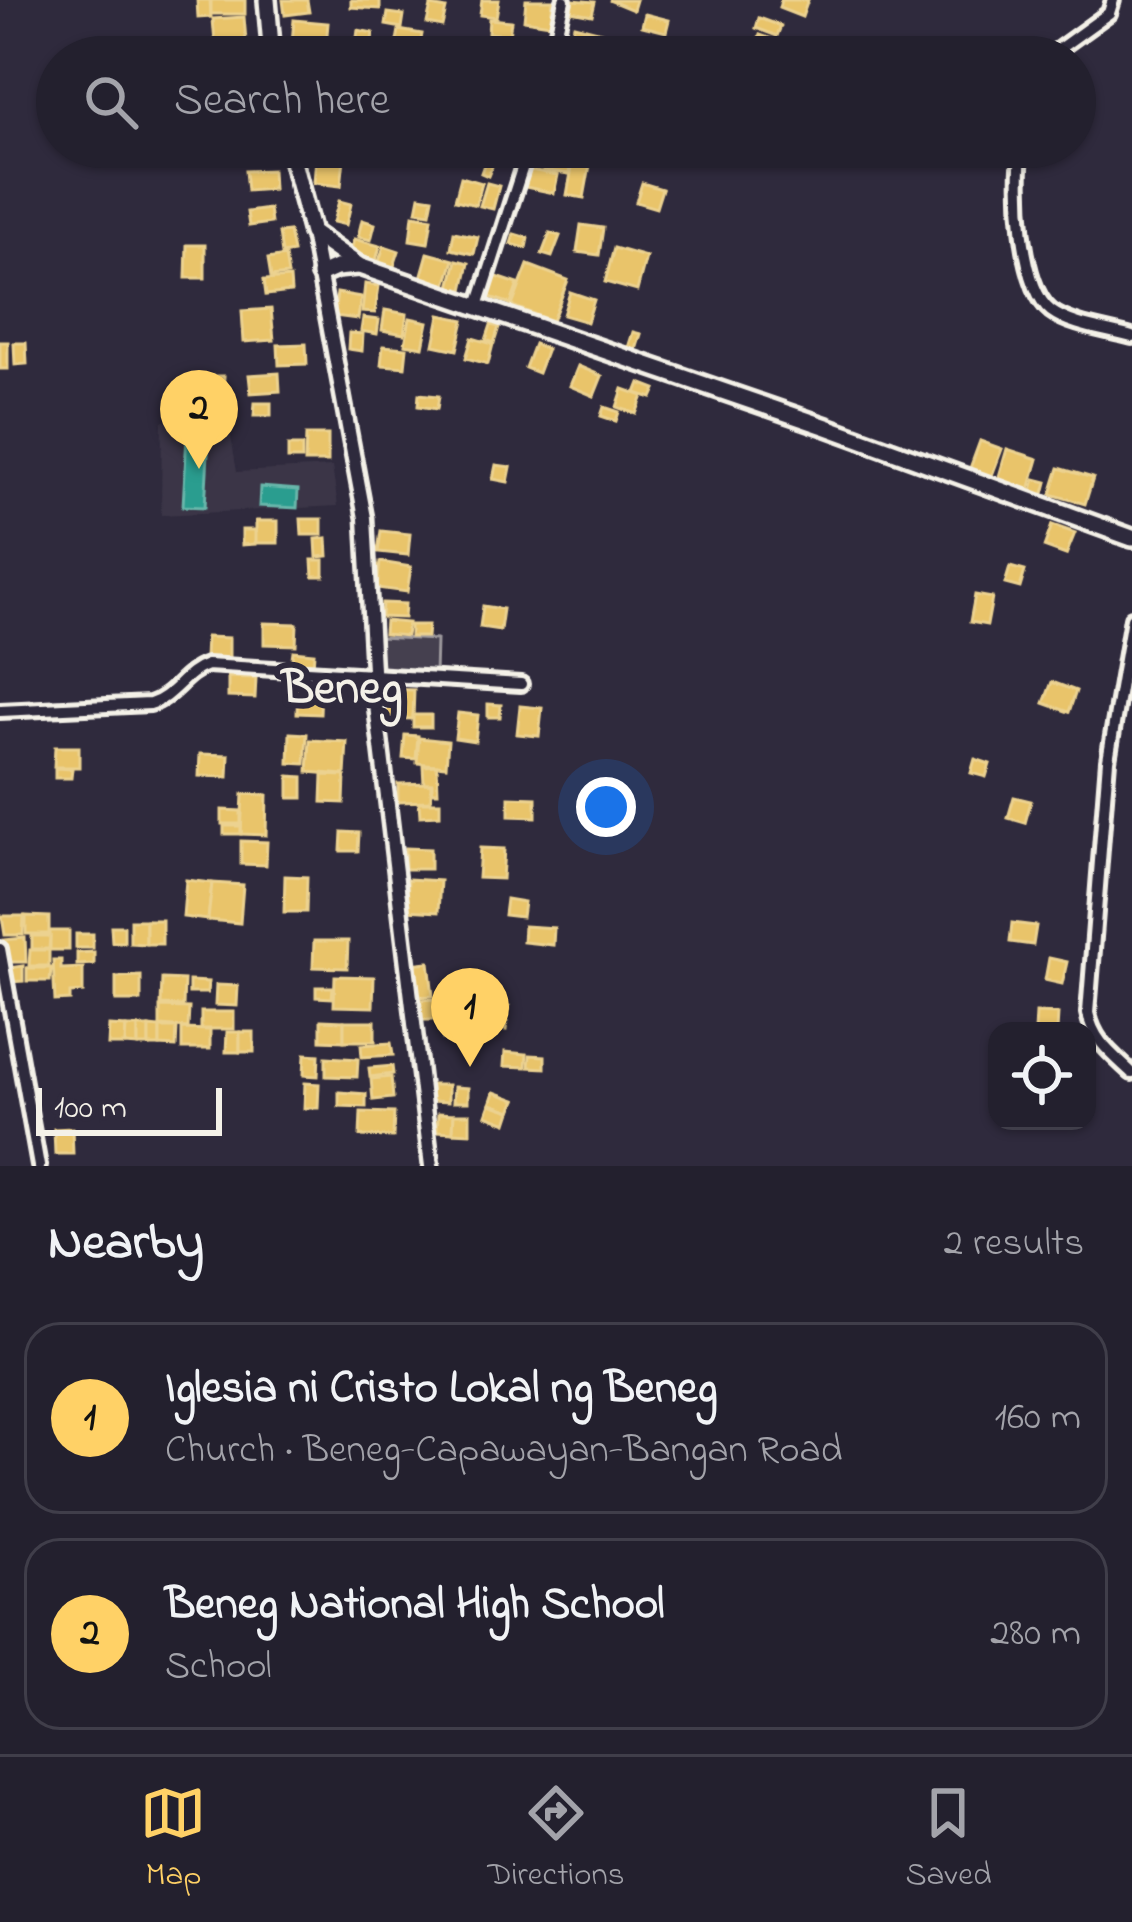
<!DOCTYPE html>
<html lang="en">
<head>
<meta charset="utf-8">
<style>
  :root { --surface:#23202e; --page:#2b2836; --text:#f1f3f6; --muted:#a3a3aa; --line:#403e4a; --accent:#ffd166 }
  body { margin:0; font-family:"Indie Flower",sans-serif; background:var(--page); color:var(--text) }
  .controls { position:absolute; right:36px; bottom:36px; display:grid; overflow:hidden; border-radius:24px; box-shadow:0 3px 9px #0004 }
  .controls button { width:108px; height:108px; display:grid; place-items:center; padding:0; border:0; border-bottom:3px solid var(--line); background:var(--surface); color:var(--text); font:60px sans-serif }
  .scale { position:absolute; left:36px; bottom:30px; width:186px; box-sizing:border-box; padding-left:12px; border:6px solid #f4f1e8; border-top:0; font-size:33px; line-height:42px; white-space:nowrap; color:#f4f1e8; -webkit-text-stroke:9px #2f2a3d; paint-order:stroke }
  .you { position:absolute; left:606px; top:807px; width:42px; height:42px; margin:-30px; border:9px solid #fff; border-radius:50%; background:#1a73e8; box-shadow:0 0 0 18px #1a73e833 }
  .badge { display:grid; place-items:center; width:78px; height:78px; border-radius:50%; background:var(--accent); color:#111; font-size:39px; font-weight:700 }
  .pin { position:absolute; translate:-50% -99px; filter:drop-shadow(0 3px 6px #0008) }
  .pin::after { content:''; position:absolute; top:63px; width:42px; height:36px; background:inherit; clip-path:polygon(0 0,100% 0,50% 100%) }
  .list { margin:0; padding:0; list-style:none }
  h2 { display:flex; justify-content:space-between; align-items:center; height:156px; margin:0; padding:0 48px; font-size:51px }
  h2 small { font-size:39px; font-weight:400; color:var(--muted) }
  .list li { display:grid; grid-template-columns:78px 1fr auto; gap:36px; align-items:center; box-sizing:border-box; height:192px; margin:0 24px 24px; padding:0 24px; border:3px solid var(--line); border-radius:36px }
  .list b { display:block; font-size:45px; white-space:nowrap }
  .list p { margin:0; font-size:39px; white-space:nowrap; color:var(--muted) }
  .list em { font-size:39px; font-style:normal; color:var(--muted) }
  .icon { flex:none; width:66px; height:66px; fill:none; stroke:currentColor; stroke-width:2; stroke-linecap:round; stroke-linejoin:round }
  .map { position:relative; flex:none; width:1132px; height:1166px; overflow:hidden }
  .search { position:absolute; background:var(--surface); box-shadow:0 3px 9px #0004; left:36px; right:36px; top:36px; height:132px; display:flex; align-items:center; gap:30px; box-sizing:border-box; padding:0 42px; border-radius:66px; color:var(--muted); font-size:45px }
  .sheet { height:588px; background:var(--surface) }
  nav { display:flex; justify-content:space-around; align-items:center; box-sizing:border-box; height:168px; border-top:3px solid var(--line); background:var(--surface); font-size:33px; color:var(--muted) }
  nav a { display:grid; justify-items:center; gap:6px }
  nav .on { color:var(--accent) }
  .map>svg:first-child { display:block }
  .built { fill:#3b3647 }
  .pitch { fill:#454050; stroke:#9c989c; stroke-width:3 }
  .homes { fill:#e9c46a; stroke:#ecd290; stroke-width:3 }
  .schools { fill:#2a9d8f; stroke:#67b6aa; stroke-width:3 }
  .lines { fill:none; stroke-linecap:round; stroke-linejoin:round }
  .minor-casing { stroke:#f4f1e8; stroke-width:20 }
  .tertiary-casing { stroke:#f4f1e8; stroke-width:21 }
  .secondary-casing { stroke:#f4f1e8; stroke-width:24 }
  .minor { stroke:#2f2a3d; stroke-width:10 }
  .tertiary { stroke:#2f2a3d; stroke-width:12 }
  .secondary { stroke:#2f2a3d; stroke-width:15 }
  .labels { text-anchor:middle; stroke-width:12; stroke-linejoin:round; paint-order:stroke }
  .quarter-label { font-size:48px; font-weight:bold; fill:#f4f1e8; stroke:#2f2a3d }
</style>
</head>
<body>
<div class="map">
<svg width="1132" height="1166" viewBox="0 0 1132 1166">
  <rect width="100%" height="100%" fill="#2f2a3d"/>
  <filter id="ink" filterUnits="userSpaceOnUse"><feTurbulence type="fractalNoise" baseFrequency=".00833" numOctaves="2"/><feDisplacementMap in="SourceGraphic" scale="24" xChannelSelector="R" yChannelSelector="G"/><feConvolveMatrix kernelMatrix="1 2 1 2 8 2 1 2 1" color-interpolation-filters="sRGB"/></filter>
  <g filter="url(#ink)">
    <polygon class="built" points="162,421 229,425 237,472 332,467 338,506 161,515"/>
    <polygon class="pitch" points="379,637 436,640 435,675 378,671"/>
    <g class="homes">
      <polygon points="197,0 210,0 211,17 198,18"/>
      <rect x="211" y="0" width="34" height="14"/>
      <polygon points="283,0 307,0 309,12 285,15"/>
      <polygon points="351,0 380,0 380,9 351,7"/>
      <polygon points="482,0 499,0 496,17 480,15"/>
      <polygon points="526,0 553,0 550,24 524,20"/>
      <polygon points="573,0 595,2 592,15 571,11"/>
      <polygon points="609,0 636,0 633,10"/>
      <polygon points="781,0 808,0 802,17 779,8"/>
      <polygon points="431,6 446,9 442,26 427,23"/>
      <polygon points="388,13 404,15 402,28 386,25"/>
      <polygon points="645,14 669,20 666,32 642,26"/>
      <polygon points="244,17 246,41 215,43 213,19"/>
      <polygon points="759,18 781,26 777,36 756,28"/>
      <polygon points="489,19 511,21 509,35 488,33"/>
      <polygon points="294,20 328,23 326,46 292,43"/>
      <polygon points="574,25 610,34 605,55 568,46"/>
      <polygon points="358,30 373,33 370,54 355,52"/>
      <polygon points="399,30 422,34 418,57 394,57"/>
      <polygon points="760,35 780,42 775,57 753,55"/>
      <polygon points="290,47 330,52 329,57 289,57"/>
      <polygon points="546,148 572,151 569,174 543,170"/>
      <polygon points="487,156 495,159 488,176 481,173"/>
      <polygon points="316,157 344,159 341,186 314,183"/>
      <polygon points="573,162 590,165 584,198 567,195"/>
      <polygon points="524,169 558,175 554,193 521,186"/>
      <polygon points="272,170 273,189 247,191 245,171"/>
      <polygon points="461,177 482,183 476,205 455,200"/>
      <polygon points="487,183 499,186 493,209 480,206"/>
      <polygon points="642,183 662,189 656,208 636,202"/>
      <polygon points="420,196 433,198 430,213 417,211"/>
      <polygon points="339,201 351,204 346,225 333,222"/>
      <polygon points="269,209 271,223 249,226 247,212"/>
      <polygon points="413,215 432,218 428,243 410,240"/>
      <polygon points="362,220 375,224 371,240 358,237"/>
      <polygon points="581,225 603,228 599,255 577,252"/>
      <polygon points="289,232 293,252 282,254 279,233"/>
      <polygon points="454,232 478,237 474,254 451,249"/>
      <polygon points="550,233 560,236 552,257 542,254"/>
      <polygon points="514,234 528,238 526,248 511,244"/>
      <polygon points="354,239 380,246 376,261 350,255"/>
      <polygon points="187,245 205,245 205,278 186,278"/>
      <polygon points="384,246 399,251 393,269 378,264"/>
      <polygon points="614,248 646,257 637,291 605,282"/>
      <polygon points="428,253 454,260 446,285 421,278"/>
      <polygon points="285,256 288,275 271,277 268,259"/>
      <polygon points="457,260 469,263 463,290 450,287"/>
      <polygon points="528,265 568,280 552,321 512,306"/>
      <polygon points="494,276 518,284 511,304 487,296"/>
      <polygon points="290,278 291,292 266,295 264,280"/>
      <polygon points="365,284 379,286 375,313 362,312"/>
      <polygon points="570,292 594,300 587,322 563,315"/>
      <polygon points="337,293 361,297 358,319 334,316"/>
      <polygon points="271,309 274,340 244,342 242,311"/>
      <polygon points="385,310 407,314 404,334 382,330"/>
      <polygon points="440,315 464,320 457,350 434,345"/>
      <polygon points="363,318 379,320 377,334 361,331"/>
      <polygon points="410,318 428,322 423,347 405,344"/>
      <polygon points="491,325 499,327 494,343 486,340"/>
      <polygon points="633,332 641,334 636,350 628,348"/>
      <polygon points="349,333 363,334 362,351 348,349"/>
      <polygon points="472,338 493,344 488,364 466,358"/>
      <rect x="0" y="342" width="8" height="27"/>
      <polygon points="14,343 26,343 27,364 15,365"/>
      <polygon points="306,344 307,364 279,365 278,345"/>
      <polygon points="534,344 547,349 538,373 525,368"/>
      <polygon points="383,346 407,348 405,367 381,365"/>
      <polygon points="578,366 602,376 594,396 570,386"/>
      <polygon points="279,373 280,391 251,393 249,375"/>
      <polygon points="213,376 224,376 223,393 213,393"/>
      <polygon points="640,383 656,389 652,398 636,393"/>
      <polygon points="623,389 643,396 636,414 617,407"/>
      <polygon points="419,394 439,396 437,409 418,406"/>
      <polygon points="255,403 271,403 271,416 254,416"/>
      <polygon points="604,407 619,412 616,421 601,416"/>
      <polygon points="306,435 328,435 328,462 305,462"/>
      <polygon points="980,441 1002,449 991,478 969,471"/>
      <rect x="288" y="446" width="14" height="13"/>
      <polygon points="1007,449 1038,459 1029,490 998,480"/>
      <polygon points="496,465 511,467 508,482 493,479"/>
      <polygon points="1059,468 1093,478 1085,504 1051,494"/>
      <polygon points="1035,479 1047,482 1042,501 1030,497"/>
      <polygon points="301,519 322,519 322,535 302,535"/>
      <rect x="256" y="521" width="22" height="22"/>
      <polygon points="1052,525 1075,533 1066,555 1044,547"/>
      <polygon points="242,530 255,530 255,544 242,545"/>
      <polygon points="381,531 410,534 408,555 378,552"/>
      <polygon points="327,538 328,556 317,557 316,539"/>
      <polygon points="312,560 324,560 324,576 313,576"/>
      <polygon points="380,562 411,567 407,592 377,588"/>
      <polygon points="1010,567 1025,571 1020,588 1005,584"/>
      <polygon points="975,595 992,598 987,625 970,622"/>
      <polygon points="382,603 405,604 404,618 381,617"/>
      <polygon points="483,606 503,609 500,630 480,627"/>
      <polygon points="385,621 408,623 406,636 384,634"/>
      <polygon points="264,623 297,624 296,645 264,644"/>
      <polygon points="410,625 428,625 427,637 410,637"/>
      <polygon points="206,637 229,638 229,659 205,658"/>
      <polygon points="293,651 314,653 313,667 291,665"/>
      <polygon points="228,677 256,678 255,698 228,697"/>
      <polygon points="1052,682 1076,691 1069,712 1044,703"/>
      <polygon points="298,685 321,687 320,714 297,713"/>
      <polygon points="383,689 414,690 413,719 382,718"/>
      <polygon points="488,704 501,705 500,717 488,717"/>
      <polygon points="520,706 542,708 539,736 517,734"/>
      <polygon points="458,713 478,715 475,741 455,738"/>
      <rect x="413" y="715" width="18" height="12"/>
      <polygon points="290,733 307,734 305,764 289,763"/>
      <polygon points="405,735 418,736 416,759 403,758"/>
      <polygon points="419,738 448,741 446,766 417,763"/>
      <polygon points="310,740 347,742 345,775 308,772"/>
      <polygon points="55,747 79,747 79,767 54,767"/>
      <polygon points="200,754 229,755 228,777 199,776"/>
      <polygon points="975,759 990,764 986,777 971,773"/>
      <polygon points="437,765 438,792 432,792 432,783 424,783 423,766"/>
      <polygon points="55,768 72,769 71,778 55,778"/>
      <polygon points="323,775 345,776 344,803 322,802"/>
      <polygon points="289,776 303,777 303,798 289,798"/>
      <polygon points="431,783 431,801 398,802 398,784"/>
      <polygon points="243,794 267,795 266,835 241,834"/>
      <polygon points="509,797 536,798 536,817 509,816"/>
      <polygon points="1014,797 1031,801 1025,823 1008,818"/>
      <polygon points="419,802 440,802 440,815 420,816"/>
      <polygon points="222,810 241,811 241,824 222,824"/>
      <rect x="224" y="826" width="17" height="8"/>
      <polygon points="342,832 359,833 358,851 341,851"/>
      <polygon points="241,841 267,842 266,865 241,864"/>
      <polygon points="405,848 430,849 430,869 405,869"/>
      <polygon points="480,848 504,849 502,879 478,878"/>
      <polygon points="285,876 307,877 306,912 284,912"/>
      <polygon points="408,879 440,881 438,912 407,910"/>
      <polygon points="186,880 212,883 208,920 183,917"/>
      <polygon points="212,883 243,885 240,923 208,920"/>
      <polygon points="506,899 524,902 522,917 504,915"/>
      <polygon points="2,916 24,916 23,935 5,935"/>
      <polygon points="26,916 49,917 49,934 26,934"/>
      <polygon points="130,920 146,920 146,944 130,943"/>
      <rect x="146" y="920" width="16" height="24"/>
      <polygon points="1012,923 1036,926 1033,945 1010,942"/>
      <polygon points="111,926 124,926 124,942 112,942"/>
      <polygon points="524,926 554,928 553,945 523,942"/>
      <rect x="50" y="931" width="19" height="19"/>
      <rect x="76" y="934" width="17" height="14"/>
      <polygon points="32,936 50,936 49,949 32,949"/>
      <polygon points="25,938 26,962 6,962 4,940"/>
      <polygon points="314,941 348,941 347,968 313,967"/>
      <polygon points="30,950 49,950 49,966 29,966"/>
      <polygon points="94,952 94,964 77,965 77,953"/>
      <polygon points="1049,958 1067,962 1062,984 1045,980"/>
      <polygon points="53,960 61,960 61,969 83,968 83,992 70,993 70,1000 55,1001"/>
      <polygon points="429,962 433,996 413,997 410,964"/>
      <polygon points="23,966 23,981 9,982 9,968"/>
      <polygon points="27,968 51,968 50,981 27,981"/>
      <polygon points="141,976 141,1001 116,1001 116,977"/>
      <polygon points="335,976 374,977 373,1007 334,1006"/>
      <polygon points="162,979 184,980 183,1006 161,1005"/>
      <polygon points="189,981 208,982 207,993 189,993"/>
      <polygon points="216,985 238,986 237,1006 215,1005"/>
      <polygon points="316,987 333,987 332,998 316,997"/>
      <polygon points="439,999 439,1020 416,1020 415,1000"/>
      <polygon points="488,1004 509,1006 506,1030 485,1027"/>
      <polygon points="160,1007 189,1008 188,1028 160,1026"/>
      <polygon points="444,1007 462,1008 461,1039 443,1039"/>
      <rect x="201" y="1012" width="33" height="17"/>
      <polygon points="1036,1013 1058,1014 1057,1031 1035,1031"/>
      <polygon points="321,1020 344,1021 344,1041 321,1040"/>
      <rect x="344" y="1021" width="31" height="20"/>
      <polygon points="109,1026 126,1027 125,1045 108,1045"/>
      <polygon points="126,1027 138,1027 138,1046 125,1045"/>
      <rect x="138" y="1027" width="11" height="19"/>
      <polygon points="149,1027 160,1028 160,1046 149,1046"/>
      <polygon points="160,1028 177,1028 176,1047 160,1046"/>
      <polygon points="182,1029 210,1030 210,1049 182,1049"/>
      <polygon points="227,1032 240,1032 240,1052 226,1052"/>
      <rect x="240" y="1032" width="14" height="20"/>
      <polygon points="391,1043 393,1055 362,1057 361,1045"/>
      <polygon points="505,1052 527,1054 526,1067 504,1066"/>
      <polygon points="305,1054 319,1055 318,1076 304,1075"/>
      <polygon points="530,1055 545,1056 545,1068 529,1067"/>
      <polygon points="326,1057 358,1059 357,1077 326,1076"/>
      <polygon points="392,1066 393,1074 370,1077 369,1068"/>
      <polygon points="391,1077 393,1098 373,1100 371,1079"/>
      <polygon points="305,1083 319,1084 318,1108 304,1108"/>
      <polygon points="432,1085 448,1085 448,1102 431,1101"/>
      <polygon points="454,1087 468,1088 468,1102 453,1102"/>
      <polygon points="339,1092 366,1094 366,1107 339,1106"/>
      <polygon points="494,1092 516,1100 511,1111 490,1104"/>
      <polygon points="490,1104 511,1111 507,1123 486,1115"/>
      <polygon points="361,1112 394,1113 393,1137 360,1136"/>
      <polygon points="438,1113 454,1114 453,1132 437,1131"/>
      <polygon points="454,1114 470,1114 470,1133 453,1132"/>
      <polygon points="72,1128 73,1154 55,1154 54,1129"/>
    </g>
    <g class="schools">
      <polygon points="187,435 209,436 205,507 183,506"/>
      <polygon points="260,487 298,490 297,508 259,506"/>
    </g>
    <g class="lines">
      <g class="minor-casing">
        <g id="minor">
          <polyline points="551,57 564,0"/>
          <polyline points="1048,57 1109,13 1113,0"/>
          <path d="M1022,147c-6,36 -2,140 29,164 20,15 57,19 81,26"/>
          <polyline points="478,306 529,147"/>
          <path d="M1132,618l-24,142 -20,253c5,28 24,41 44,60"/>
          <path d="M0,711l150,-7c24,-7 33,-31 57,-39l314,19"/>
          <polyline points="0,949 39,1166"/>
        </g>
      </g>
      <g class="tertiary-casing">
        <polyline id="tertiary" points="312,233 365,518 374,688 431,1166"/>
      </g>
      <g class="secondary-casing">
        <g id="secondary">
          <polyline points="267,0 272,57"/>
          <polyline points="289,147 312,233 359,266 827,427 1132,538"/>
          <polyline points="320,275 336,268 357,266"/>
        </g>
      </g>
      <use href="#minor" class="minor"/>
      <use href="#tertiary" class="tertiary"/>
      <use href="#secondary" class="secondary"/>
    </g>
  </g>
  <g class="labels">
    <g class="quarter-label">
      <text x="342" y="702">Beneg</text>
    </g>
  </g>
</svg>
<div class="controls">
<button><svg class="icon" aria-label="locate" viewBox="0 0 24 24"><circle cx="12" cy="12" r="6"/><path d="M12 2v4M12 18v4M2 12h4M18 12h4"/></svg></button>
</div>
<div class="scale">100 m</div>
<div class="you"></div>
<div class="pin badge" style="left:470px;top:1067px">1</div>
<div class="pin badge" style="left:199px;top:469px">2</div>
<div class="search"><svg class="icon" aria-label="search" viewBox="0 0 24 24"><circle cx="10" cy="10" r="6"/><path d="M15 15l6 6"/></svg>Search here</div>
</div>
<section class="sheet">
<h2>Nearby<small>2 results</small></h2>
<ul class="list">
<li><span class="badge">1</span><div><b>Iglesia ni Cristo Lokal ng Beneg</b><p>Church · Beneg-Capawayan-Bangan Road</p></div><em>160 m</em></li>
<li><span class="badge">2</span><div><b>Beneg National High School</b><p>School</p></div><em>280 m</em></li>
</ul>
</section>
<nav>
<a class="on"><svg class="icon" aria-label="map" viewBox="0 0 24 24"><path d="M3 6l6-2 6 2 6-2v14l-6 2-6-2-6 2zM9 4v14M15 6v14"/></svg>Map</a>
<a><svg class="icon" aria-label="directions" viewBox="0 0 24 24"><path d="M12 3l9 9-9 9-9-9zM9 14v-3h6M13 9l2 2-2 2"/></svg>Directions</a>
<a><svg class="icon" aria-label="saved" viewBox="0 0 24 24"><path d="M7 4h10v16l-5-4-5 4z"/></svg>Saved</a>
</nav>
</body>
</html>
